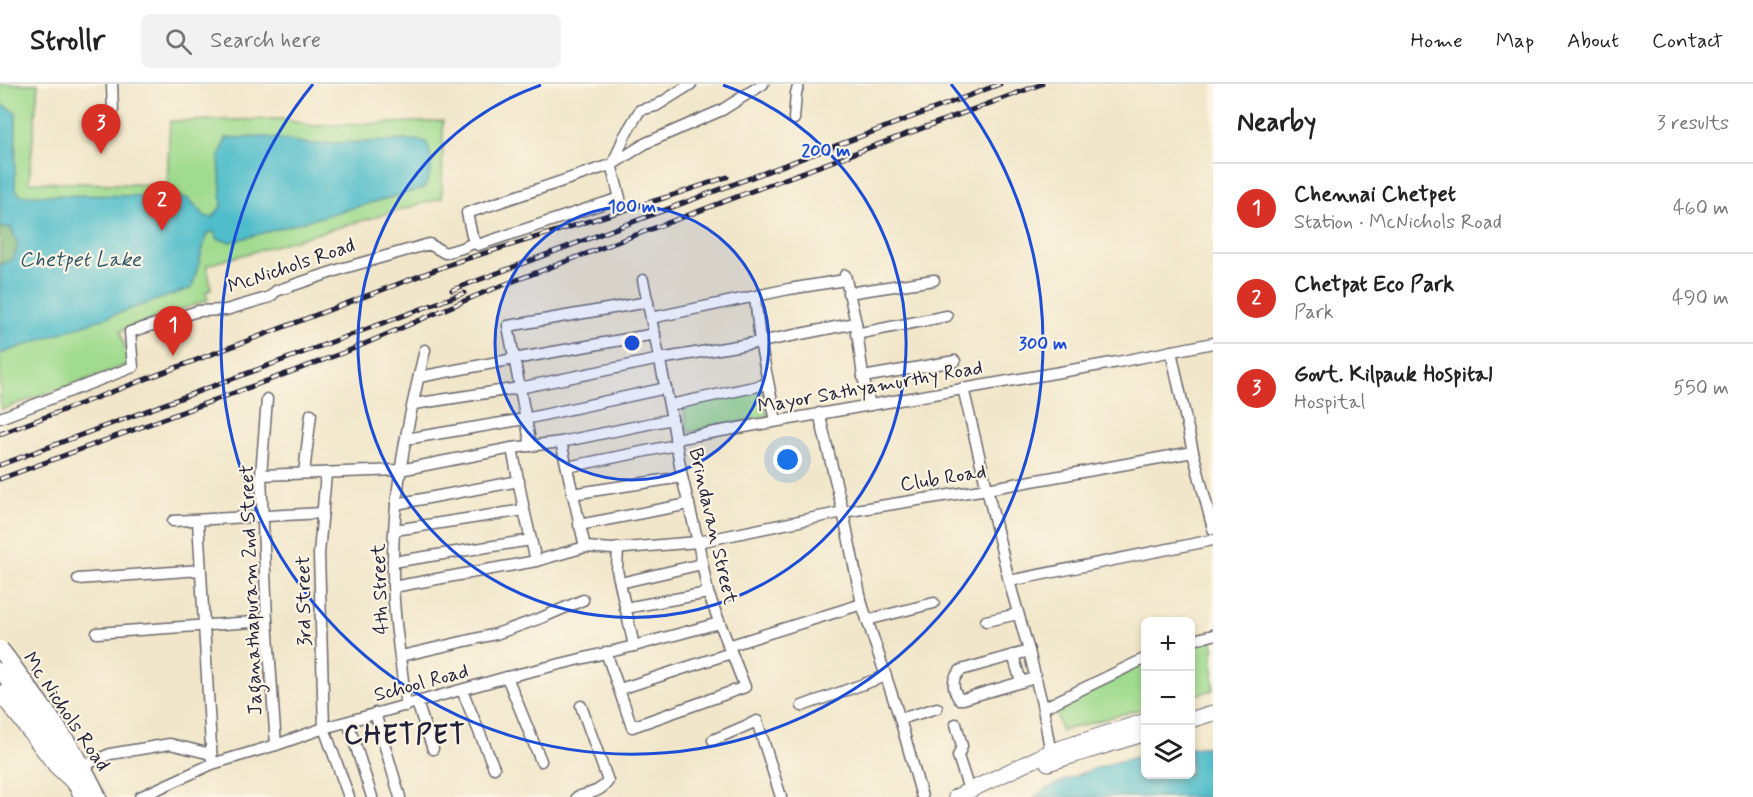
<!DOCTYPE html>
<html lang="en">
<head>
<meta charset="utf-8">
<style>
  :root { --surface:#fff; --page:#f2f2f2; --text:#222; --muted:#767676; --line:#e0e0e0; --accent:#d93025 }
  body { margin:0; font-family:Mynerve,sans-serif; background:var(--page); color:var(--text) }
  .controls { position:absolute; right:18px; bottom:18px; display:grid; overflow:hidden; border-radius:9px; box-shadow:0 3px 9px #0003 }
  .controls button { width:54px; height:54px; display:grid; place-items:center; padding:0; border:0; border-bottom:2px solid var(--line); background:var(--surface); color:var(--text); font:30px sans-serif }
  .you { position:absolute; left:788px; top:376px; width:21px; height:21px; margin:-15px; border:4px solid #fff; border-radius:50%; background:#1a73e8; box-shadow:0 0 0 9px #1a73e833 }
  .badge { display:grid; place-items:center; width:39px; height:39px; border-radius:50%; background:var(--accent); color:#fff; font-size:20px; font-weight:700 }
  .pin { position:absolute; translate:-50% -50px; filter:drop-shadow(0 2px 3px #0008) }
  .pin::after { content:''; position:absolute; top:32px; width:21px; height:18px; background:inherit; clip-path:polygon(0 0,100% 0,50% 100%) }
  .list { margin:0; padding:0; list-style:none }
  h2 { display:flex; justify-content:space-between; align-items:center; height:78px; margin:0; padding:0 24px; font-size:26px }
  h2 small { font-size:20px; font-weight:400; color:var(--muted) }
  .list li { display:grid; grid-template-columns:39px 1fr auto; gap:18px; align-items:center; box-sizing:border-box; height:90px; padding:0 24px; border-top:2px solid var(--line) }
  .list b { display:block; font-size:22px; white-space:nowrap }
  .list p { margin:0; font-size:20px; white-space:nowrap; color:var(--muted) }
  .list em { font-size:20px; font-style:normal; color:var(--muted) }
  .icon { flex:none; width:33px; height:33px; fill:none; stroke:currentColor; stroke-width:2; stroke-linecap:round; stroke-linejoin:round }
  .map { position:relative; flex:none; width:1213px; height:713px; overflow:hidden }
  header { display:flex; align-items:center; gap:36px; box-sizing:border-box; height:84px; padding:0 30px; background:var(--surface); border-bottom:2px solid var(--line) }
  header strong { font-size:28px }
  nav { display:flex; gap:33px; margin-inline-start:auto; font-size:21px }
  .search { width:420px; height:54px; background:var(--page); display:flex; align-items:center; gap:15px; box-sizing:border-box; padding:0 21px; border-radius:9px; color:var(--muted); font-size:22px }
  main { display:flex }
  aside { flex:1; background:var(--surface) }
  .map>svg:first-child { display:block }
  .green { fill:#a0db8f; stroke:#617e65; stroke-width:1.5 }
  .forest { fill:#80bb7a; stroke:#516e5a; stroke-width:1.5 }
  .water { fill:#50bdca; stroke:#397082; stroke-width:1.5 }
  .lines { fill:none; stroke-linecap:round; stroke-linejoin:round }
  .street-casing { stroke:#6a676d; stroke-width:13 }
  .secondary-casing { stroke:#6a676d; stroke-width:17 }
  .primary-casing { stroke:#6a676d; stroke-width:19 }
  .street { stroke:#fff; stroke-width:10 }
  .secondary { stroke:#fff; stroke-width:15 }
  .primary { stroke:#fff; stroke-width:16 }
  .rail-casing { stroke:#22223b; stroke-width:5 }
  .rail { stroke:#fcf5e5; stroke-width:3; stroke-dasharray:9; stroke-linecap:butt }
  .primary-bridge-casing { stroke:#6a676d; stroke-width:19; stroke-linecap:butt }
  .primary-bridge { stroke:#fff; stroke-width:16 }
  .ring { fill:none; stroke:#1d4ed8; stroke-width:3 }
  .labels { text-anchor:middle; stroke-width:4.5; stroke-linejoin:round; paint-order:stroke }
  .street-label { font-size:20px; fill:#22223b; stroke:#fcf5e5 }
  .water-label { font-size:21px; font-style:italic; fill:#32586d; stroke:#fcf5e5 }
  .district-label { font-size:26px; font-weight:bold; letter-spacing:1.5px; fill:#22223b; stroke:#fcf5e5 }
  .centre { fill:#1d4ed8; stroke:#fcf5e5; stroke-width:3 }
  .ring-label { font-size:18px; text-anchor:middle; font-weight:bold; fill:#1d4ed8; stroke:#fcf5e5; stroke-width:4.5; stroke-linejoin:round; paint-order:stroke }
</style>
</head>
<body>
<header>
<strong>Strollr</strong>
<div class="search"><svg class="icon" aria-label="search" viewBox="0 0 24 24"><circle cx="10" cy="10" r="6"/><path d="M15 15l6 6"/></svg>Search here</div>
<nav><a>Home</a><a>Map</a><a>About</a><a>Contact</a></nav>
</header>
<main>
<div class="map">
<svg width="1213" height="713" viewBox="0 0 1213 713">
  <rect width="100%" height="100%" fill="#fcf5e5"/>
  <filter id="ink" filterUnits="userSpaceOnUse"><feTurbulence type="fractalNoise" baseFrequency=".0167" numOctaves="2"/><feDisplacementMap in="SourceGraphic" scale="12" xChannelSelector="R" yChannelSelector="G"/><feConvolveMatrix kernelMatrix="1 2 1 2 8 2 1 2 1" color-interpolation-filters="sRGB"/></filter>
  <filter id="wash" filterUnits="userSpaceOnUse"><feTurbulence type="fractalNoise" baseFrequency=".008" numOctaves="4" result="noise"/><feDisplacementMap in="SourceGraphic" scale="24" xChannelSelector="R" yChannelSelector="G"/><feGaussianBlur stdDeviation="1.35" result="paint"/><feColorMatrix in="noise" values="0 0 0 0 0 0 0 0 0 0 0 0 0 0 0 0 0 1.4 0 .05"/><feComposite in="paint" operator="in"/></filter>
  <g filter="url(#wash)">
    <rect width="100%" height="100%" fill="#f1e6c9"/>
    <g class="green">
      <polygon points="0,0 38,0 29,98 167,101 170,37 283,35 313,42 443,37 442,114 207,181 211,205 206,208 208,216 120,247 130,280 0,326"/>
      <polygon points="761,301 768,332 688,348 682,318"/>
      <polygon points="1213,554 1213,606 1191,612 1190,559"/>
      <polygon points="1145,578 1145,624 1061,647 1056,627"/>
    </g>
    <polygon class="forest" points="0,143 11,144 18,161 13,175 0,181"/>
    <g class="water">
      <path d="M0,20l16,8 -1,76 5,7 155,1 14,3 17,18h7l9,-12 -3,-46 7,-21 41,-1 42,7 105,-4 12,2c8,18 7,29 -2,46l-193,54 -13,-3 -4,-7 -7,1 -15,55 -192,66v-89l13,-6 5,-14 -7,-17 -11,-1z"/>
      <path d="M1213,662v51h-180c34,-21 74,-34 112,-42l1,19h44l1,-26z"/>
    </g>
  </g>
  <g filter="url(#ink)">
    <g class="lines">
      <g class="street-casing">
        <g id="street">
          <polyline points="112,0 113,27"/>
          <polyline points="691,0 656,22 640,26 624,53 613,80 467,129 472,152 478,161 620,114 612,84 613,80 646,59 722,26 763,0"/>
          <polyline points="794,35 796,9 799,0"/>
          <polyline points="845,191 856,239 863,293 870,321"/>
          <polyline points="643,196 672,335"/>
          <polyline points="848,209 934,196"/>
          <polyline points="755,213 760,258 776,337"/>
          <polyline points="651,234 789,205 845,196"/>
          <polyline points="856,250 947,232"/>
          <polyline points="1171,267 1193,368 1213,445"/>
          <polyline points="419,293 514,275 655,250"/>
          <polyline points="863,293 955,277"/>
          <polyline points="963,304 1009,497 1029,567 1043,624 1051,671"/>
          <polyline points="267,315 261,391 267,537 276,661"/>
          <polyline points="414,320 519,304 660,275 760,258 856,239"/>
          <polyline points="670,321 768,300"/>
          <polyline points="819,329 843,428 862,520 900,635 922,713"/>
          <polyline points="0,334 133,283 130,248 198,227 226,226 270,213 276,207 344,184 429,160 445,169 462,164 476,158"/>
          <polyline points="406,355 525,335 666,304"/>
          <polyline points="675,355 1118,278 1213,259"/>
          <polyline points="561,358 585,463"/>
          <polyline points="531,362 508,242 648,218"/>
          <polyline points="512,364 524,426 536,477"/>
          <polyline points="567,383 676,361"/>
          <polyline points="304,389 311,330"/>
          <polyline points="326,389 319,470 324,644 349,713"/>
          <polyline points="261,391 400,386 512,364 561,358 672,335 682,393 698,458 708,509 745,603 632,643 606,568"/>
          <polyline points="572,410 682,393"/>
          <polyline points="396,420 519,397"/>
          <polyline points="173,437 323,429"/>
          <polyline points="198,437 212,680"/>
          <polyline points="579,441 689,420"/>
          <polyline points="395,446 524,426"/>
          <polyline points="618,464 617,486 634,562"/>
          <polyline points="393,478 531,456"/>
          <polyline points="78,495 200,486"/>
          <polyline points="1009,497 1213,456"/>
          <polyline points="620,499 702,480"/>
          <polyline points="393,503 536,477 585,463 613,465 698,458 843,428 987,405 1193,368"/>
          <polyline points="625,524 708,509"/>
          <polyline points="867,536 934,519"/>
          <polyline points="986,537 1018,530"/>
          <polyline points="97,549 267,537"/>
          <polyline points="1190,557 1213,551"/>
          <polyline points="728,562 862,520"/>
          <path d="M1029,567l-68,19c-10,9 -9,18 -2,29h4l72,-21"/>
          <polyline points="1013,571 1021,598"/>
          <polyline points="401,572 496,550 541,534 583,516"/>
          <polyline points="507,593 541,677"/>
          <polyline points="620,605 731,569"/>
          <polyline points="462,606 494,684"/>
          <polyline points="417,619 433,665"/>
          <path d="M406,622c-5,-47 -14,-95 -13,-142 0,-72 15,-144 32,-214"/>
          <polyline points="802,622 886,592"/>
          <polyline points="1043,624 1146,574"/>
          <polyline points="375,629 400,713"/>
          <polyline points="900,635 937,624"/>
          <polyline points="348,638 372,713"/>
          <polyline points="956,640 962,662 958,672 969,706"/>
          <polyline points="713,656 757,637 781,713"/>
          <polyline points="87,680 110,670 170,660 211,670"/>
          <polyline points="140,713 212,680 276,661 324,644 507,593 634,562 719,539"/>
          <path d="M577,713c12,-4 24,-5 31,-16l-27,-75"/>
        </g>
      </g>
      <g class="secondary-casing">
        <g id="secondary">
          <polyline points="0,609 56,682 73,698"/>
          <polyline points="1190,636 1213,629"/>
          <polyline points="1048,679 1146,649"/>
          <polyline points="956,713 1052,667 1146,637"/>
        </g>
      </g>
      <g class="primary-casing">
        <g id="primary">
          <path d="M7,574c32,45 68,88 91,139"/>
          <polyline points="0,584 59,669 83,713"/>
        </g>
      </g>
      <use href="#street" class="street"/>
      <use href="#secondary" class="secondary"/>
      <use href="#primary" class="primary"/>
      <g class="rail-casing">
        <g id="rail">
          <polyline points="452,206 1000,0"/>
          <polyline points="0,350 459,177 667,113 727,93"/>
          <polyline points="0,381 464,209"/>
          <polyline points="0,395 348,267 485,208 744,110 1042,0"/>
        </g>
      </g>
      <use href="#rail" class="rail"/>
      <g class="primary-bridge-casing">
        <polyline id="primary-bridge" points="0,565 7,574"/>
      </g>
      <use href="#primary-bridge" class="primary-bridge"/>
    </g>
  </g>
  <circle cx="632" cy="259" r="137" fill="#1d4ed8" fill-opacity=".12"/>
  <g class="ring">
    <circle cx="632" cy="259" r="137"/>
    <path d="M723 1A274 274 0 1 1 541 1"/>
    <path d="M951 0A411 411 0 1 1 313 0"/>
  </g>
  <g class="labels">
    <g class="street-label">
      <text transform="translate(291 181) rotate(-19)" y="7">McNichols Road</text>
      <text transform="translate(870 302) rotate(-10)" y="7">Mayor Sathyamurthy Road</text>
      <text transform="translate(943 393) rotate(-9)" y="7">Club Road</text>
      <text transform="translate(714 442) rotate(77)" y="7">Brindavan Street</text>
      <text transform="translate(379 505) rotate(-92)" y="7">4th Street</text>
      <text transform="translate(250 506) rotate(-92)" y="7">Jaganathapuram 2nd Street</text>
      <text transform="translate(303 517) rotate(-91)" y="7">3rd Street</text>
      <text transform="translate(421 598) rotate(-15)" y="7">School Road</text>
      <text transform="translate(67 627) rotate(56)" y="7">Mc Nichols Road</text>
    </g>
    <g class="water-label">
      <text x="80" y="182">Chetpet Lake</text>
    </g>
    <g class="district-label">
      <text x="405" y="659">CHETPET</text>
    </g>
  </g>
  <circle cx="632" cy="259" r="9" class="centre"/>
  <g class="ring-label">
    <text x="826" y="72">200 m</text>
    <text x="632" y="128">100 m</text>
    <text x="1043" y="265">300 m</text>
  </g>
</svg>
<div class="controls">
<button>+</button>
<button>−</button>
<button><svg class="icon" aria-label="layers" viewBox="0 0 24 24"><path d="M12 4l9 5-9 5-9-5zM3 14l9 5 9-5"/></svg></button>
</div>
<div class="you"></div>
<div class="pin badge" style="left:173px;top:272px">1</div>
<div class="pin badge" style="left:162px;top:147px">2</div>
<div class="pin badge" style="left:101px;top:70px">3</div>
</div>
<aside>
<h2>Nearby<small>3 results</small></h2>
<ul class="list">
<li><span class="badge">1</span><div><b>Chennai Chetpet</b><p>Station · McNichols Road</p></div><em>460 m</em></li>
<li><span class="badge">2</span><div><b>Chetpat Eco Park</b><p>Park</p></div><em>490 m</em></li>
<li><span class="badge">3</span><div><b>Govt. Kilpauk Hospital</b><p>Hospital</p></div><em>550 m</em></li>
</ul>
</aside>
</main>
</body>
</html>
